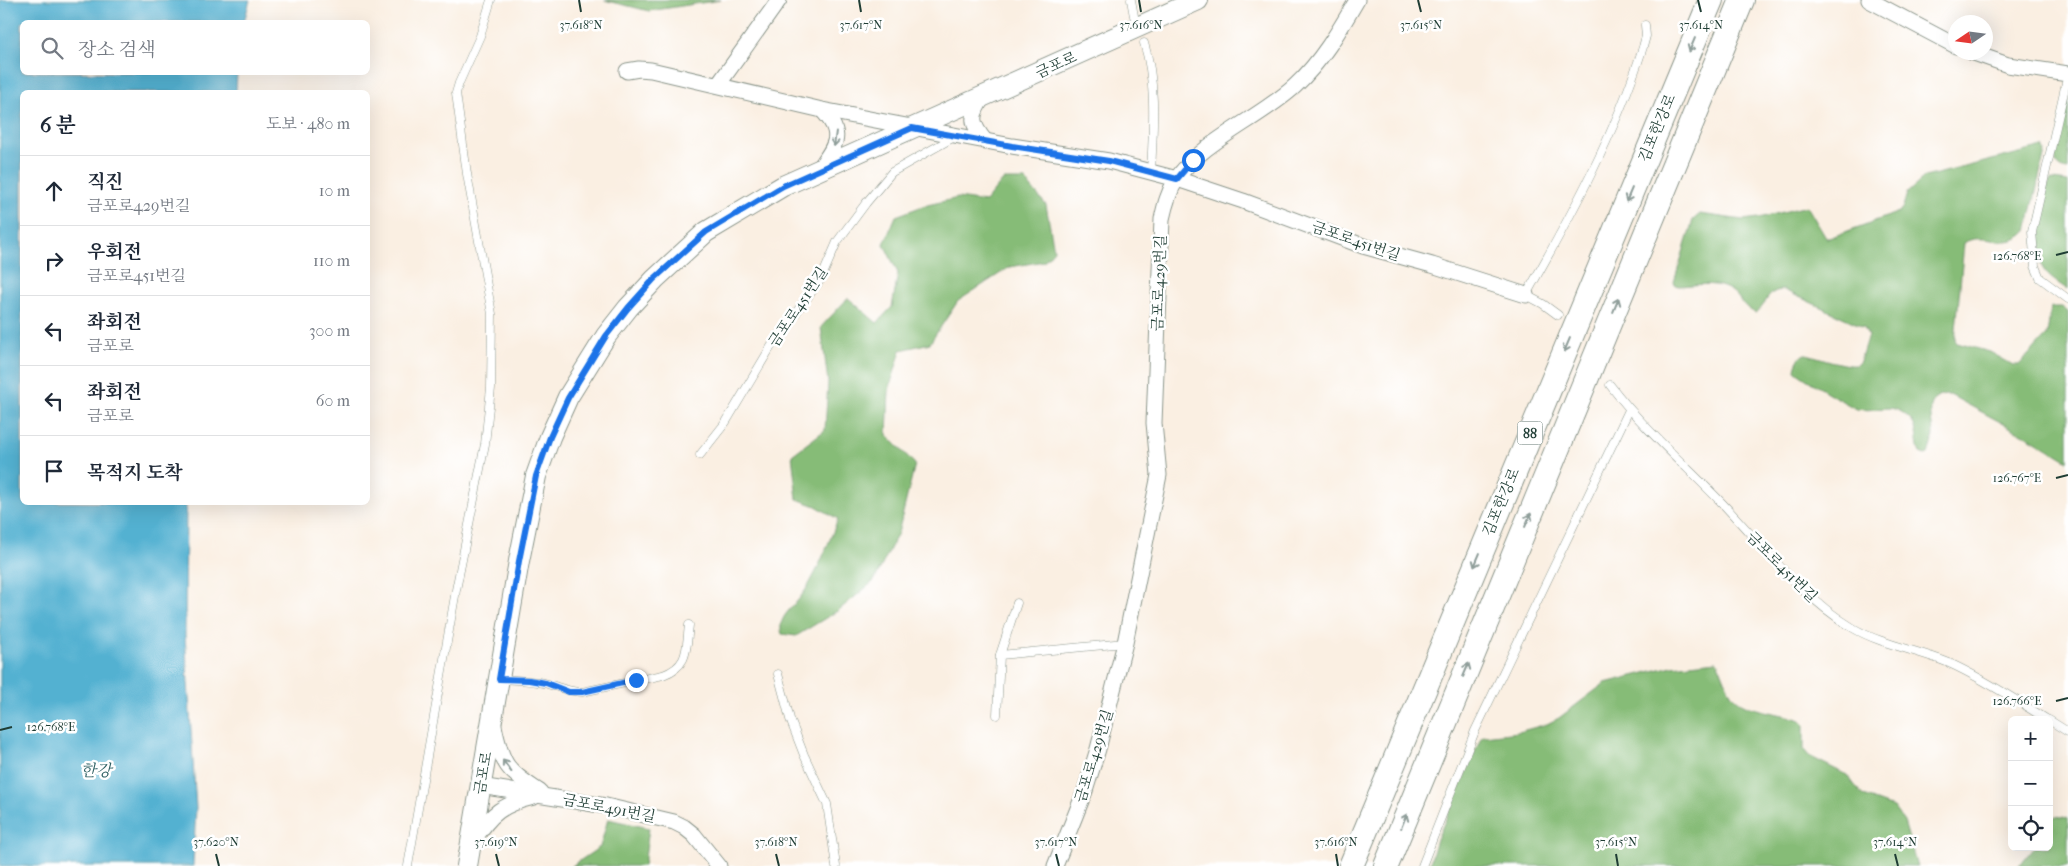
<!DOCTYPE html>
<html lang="ko">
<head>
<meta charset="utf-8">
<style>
  :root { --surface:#fff; --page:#f2f2f3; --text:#1f2937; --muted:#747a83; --line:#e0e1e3 }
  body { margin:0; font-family:"IM FELL French Canon","Noto Serif KR",serif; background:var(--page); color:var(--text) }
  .controls { position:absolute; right:15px; bottom:15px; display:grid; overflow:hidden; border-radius:8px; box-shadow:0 5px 20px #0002 }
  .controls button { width:45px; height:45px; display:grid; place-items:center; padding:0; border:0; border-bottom:1px solid var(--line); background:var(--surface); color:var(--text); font:25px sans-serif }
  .compass { position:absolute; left:1948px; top:15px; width:45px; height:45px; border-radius:50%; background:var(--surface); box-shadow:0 5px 20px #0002; rotate:257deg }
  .stop { position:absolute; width:15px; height:15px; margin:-11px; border:4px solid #1a73e8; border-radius:50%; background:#fff }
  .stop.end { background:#1a73e8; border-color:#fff; box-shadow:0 1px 5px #0008 }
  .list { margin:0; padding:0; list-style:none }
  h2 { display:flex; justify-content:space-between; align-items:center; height:65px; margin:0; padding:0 20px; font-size:21px }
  h2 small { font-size:16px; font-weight:400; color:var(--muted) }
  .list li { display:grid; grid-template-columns:32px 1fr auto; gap:15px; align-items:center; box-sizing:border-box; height:70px; padding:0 20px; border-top:1px solid var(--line) }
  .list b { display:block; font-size:19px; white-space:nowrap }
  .list p { margin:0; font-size:16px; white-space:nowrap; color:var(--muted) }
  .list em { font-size:16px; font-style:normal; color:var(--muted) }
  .icon { flex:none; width:28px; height:28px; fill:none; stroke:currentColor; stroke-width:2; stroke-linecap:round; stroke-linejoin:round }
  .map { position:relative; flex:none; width:2068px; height:866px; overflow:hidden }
  .search { position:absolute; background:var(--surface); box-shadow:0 5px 20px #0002; left:20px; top:20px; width:350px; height:55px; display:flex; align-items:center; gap:12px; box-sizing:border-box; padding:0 18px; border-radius:8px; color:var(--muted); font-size:19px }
  .panel { position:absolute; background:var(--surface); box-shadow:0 5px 20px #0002; left:20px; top:90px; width:350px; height:415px; border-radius:8px }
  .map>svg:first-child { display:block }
  .forest { fill:#86bc77; stroke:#527c56 }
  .water { fill:#52b1d1; stroke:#387782 }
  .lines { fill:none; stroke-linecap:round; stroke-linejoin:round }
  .service-casing { stroke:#8c968b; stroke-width:9 }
  .minor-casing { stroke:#8c968b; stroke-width:17 }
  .secondary-casing { stroke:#8c968b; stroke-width:22 }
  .trunk-casing { stroke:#8c968b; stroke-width:26 }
  .service { stroke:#fff; stroke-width:8 }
  .minor { stroke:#fff; stroke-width:15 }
  .secondary { stroke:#fff; stroke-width:20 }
  .trunk { stroke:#fff; stroke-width:24 }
  .oneway { stroke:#8f9e9a }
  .route { stroke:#1a73e8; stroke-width:6 }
  .ticks { fill:none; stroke:#1f3d34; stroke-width:2 }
  .labels { text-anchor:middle; stroke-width:5; stroke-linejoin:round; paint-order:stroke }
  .shield { fill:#fff; stroke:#627771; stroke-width:1 }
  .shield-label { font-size:14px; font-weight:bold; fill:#1f3d34 }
  .street-label { font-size:15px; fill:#1f3d34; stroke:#fff }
  .water-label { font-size:16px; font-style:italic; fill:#2e6063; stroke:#fff }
  .ticks-label { font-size:12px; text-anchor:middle; fill:#1f3d34; stroke:#fff; stroke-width:5; stroke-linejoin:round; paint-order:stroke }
</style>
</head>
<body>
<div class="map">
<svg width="2068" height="866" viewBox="0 0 2068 866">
  <rect width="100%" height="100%" fill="#fff"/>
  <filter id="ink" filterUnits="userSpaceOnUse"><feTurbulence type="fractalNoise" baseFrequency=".02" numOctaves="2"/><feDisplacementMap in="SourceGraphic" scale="10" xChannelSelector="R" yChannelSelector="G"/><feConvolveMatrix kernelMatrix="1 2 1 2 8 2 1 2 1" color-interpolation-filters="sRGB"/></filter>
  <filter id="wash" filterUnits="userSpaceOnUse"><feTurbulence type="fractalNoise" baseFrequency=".0096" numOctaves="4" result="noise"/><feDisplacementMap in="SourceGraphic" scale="20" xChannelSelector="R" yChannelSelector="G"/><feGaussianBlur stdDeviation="1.12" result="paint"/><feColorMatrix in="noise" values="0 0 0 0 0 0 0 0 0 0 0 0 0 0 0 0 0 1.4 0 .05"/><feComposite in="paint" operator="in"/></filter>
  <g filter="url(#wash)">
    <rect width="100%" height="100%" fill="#faefe2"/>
    <g class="forest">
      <polygon points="604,0 721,0 649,11"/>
      <path d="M2068,100v70c-10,-1 -13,-5 -13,-15z"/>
      <path d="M2043,147l2,4 -18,80c-20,22 -45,-1 -63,12l-9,97 2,3 33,9 23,13h6l28,-30 4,-28h11l6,5v149l-36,-22 -82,-44c-27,-1 -18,23 -17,39 0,6 -3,13 -5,20l-3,1 -5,-2c-5,-10 -1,-23 -9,-33 -19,-21 -32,-7 -54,-11 -6,-2 -59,-34 -62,-38 0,-6 4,-15 10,-17 3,-1 38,13 51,11l4,-4 8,-26 -4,-8 -80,-37c-17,-1 -17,15 -28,23 -9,-3 -14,-11 -20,-18 -14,-15 -38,-10 -57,-9l-4,-1 -1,-3 19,-62 7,-6 43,6 16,-2 48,-12 19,32h3l70,-26 4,-5 4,-14 18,-16z"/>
      <path d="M1003,180h22l21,25 8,45 -10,11 -34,6 -52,34 -28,42 -29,7 -12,40 -2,45 28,29 -17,69 -24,48 -35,29 -43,26 -14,-2c-5,-15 8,-24 17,-35 16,-19 30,-57 39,-80l-22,-13 -19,-7 -5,-44 33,-25 3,-48 -7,-55 27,-29 29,25 15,-16 6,-34 -14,-29 12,-28 27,-10 35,-8 27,4z"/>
      <path d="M2053,180l15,2v108c-8,-6 -19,-12 -24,-20 -15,-21 -2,-61 3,-83l3,-6z"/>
      <path d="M1717,661c5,10 10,27 16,35 12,16 51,16 69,25l2,3v26l5,6 38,19 16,21 30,11 11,15 13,44h-488l8,-27 44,-101 3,-2 34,-4 29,-8 12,-6 46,-35 67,-17z"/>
      <polygon points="2055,816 2068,818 2068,866 2019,866 2034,847 2049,847 2049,822"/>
      <polygon points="608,819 649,828 644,866 572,866 600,847"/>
    </g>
    <polygon class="water" points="0,0 250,0 244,22 22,22 22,72 237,73 236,92 22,92 22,502 186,503 185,635 196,808 193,866 0,866"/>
  </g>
  <g filter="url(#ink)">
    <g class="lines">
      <g class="service-casing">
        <g id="service">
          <polyline points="1131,0 1134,16"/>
          <path d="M1144,43c13,41 9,87 7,129"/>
          <polyline points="2068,74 2032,232 2035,266 2040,278 2068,299"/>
          <path d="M1558,315l-15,-11 -17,-9c45,-79 89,-160 117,-248l3,-11 -1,-11"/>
          <path d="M1610,385c33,43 74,79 112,118 42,44 78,93 131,125 29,17 65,22 96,35 34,15 68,38 99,57"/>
          <polyline points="700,455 726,422 772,345 821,279 837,242 866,203 892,172 954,137"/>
          <polyline points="1017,603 1000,655 1125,643"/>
          <polyline points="778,674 790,719 804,755 827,804 836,866"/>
          <path d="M501,679c14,1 29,1 43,4 13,3 23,9 38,9l81,-17c26,-9 23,-26 26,-50"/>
          <polyline points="997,715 1000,655"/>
          <polyline points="2049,720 2068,732"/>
          <polyline points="408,866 456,590 485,444 491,388 492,314 467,174 456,93 459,83 480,36 491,0"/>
          <polyline points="1422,866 1475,731 1629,410"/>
        </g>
      </g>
      <g class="minor-casing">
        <g id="minor">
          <polyline points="1869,0 1956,46"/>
          <polyline points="1971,52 2008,65 2068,74"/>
          <polyline points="627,71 639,69 651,70 822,110 1012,146 1109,161 1177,179 1243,201 1363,246 1432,265 1526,295"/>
          <polyline points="718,85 779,0"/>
          <path d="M984,96c-14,20 -14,27 2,46"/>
          <path d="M819,169c17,-24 26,-35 3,-59"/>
          <path d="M494,726c8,39 12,44 46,66"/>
          <polyline points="480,786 606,806 674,822 684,827 694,835 719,866"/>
          <path d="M474,840c17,-27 29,-36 60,-43"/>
          <path d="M1055,866l30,-75 13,-42 27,-106 34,-168 -5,-52 8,-204c3,-14 6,-26 14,-39 23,-37 86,-63 119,-94 26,-24 44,-55 62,-86"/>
        </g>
      </g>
      <g class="secondary-casing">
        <polyline id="secondary" points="467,866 519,561 536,476 550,437 568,397 606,336 628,308 655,279 706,232 783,186 1198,0"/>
      </g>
      <g class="trunk-casing">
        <g id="trunk">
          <polyline points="1351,866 1711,0"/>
          <polyline points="1386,866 1742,0"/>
        </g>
      </g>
      <use href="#service" class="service"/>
      <use href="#minor" class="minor"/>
      <use href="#secondary" class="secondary"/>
      <use href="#trunk" class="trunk"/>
    </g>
    <defs><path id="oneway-shaft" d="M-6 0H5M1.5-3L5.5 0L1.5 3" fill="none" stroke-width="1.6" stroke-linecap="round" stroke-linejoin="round" transform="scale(1.25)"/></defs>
    <g class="oneway">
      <use href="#oneway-shaft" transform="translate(1692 45) rotate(113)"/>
      <use href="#oneway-shaft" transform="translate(835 139) rotate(97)"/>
      <use href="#oneway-shaft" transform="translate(1629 195) rotate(113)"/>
      <use href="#oneway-shaft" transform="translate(1616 305) rotate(-68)"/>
      <use href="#oneway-shaft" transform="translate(1567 345) rotate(113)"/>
      <use href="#oneway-shaft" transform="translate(1528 520) rotate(-67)"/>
      <use href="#oneway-shaft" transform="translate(1477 560) rotate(113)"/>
      <use href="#oneway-shaft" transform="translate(1466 670) rotate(-67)"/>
      <use href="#oneway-shaft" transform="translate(507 766) rotate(-126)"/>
      <use href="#oneway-shaft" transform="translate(1404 821) rotate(-68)"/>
    </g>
  </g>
  <g class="lines" filter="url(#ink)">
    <polyline class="route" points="636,680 582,692 569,692 546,683 529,680 499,679 519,561 536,476 550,437 568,398 606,336 628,308 654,279 706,232 783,186 912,128 1012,146 1109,161 1177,179 1193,160"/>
  </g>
  <path class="ticks" d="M579,0l2,12M859,0l2,12M1139,0l2,12M1418,0l3,12M1698,0l3,12M2056,255l12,-3M2056,478l12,-3M2056,701l12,-3M0,730l12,-3M216,854l3,12M496,854l3,12M776,854l3,12M1056,854l3,12M1336,854l2,12M1616,854l2,12M1895,854l3,12"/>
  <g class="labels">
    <rect class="shield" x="1517.5" y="421.5" width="25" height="23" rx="4"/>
    <g class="shield-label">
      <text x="1530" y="438">88</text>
    </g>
    <g class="street-label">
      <text transform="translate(1056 65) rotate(-24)" y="5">금포로</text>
      <text transform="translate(1657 128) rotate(-67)" y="5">김포한강로</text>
      <text transform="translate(1356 241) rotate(19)" y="5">금포로451번길</text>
      <text transform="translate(1159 283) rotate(-88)" y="5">금포로429번길</text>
      <text transform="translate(798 307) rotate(-56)" y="5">금포로451번길</text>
      <text transform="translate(1501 502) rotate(-67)" y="5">김포한강로</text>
      <text transform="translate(1782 567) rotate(45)" y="5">금포로451번길</text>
      <text transform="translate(1094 756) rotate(-73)" y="5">금포로429번길</text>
      <text transform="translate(483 773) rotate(-80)" y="5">금포로</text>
      <text transform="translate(609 808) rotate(11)" y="5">금포로491번길</text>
    </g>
    <g class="water-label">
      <text x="96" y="776">한강</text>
    </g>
  </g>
  <g class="ticks-label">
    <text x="581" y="29">37.618°N</text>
    <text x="861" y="29">37.617°N</text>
    <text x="1141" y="29">37.616°N</text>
    <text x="1421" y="29">37.615°N</text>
    <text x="1701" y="29">37.614°N</text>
    <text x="2017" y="260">126.768°E</text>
    <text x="2017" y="482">126.767°E</text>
    <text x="2017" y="705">126.766°E</text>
    <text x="51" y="731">126.768°E</text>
    <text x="216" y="846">37.620°N</text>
    <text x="496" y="846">37.619°N</text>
    <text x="776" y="846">37.618°N</text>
    <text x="1056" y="846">37.617°N</text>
    <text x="1336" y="846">37.616°N</text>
    <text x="1616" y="846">37.615°N</text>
    <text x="1895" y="846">37.614°N</text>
  </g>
</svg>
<div class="controls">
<button>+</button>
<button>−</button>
<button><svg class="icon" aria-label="locate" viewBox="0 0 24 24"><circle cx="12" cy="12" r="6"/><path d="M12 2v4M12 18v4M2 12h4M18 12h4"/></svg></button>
</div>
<svg class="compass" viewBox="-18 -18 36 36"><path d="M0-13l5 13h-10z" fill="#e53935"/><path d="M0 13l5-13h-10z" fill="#747a83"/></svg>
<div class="stop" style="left:1193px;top:160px"></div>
<div class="stop end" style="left:636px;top:680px"></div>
<div class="search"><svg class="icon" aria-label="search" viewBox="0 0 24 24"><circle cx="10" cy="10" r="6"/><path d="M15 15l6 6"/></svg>장소 검색</div>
<section class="panel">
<h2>6 분<small>도보 · 480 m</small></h2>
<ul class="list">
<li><svg class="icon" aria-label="ahead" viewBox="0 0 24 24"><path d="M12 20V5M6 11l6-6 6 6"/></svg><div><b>직진</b><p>금포로429번길</p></div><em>10 m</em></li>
<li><svg class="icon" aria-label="right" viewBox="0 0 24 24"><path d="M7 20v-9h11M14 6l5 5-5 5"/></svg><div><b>우회전</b><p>금포로451번길</p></div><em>110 m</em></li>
<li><svg class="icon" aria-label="left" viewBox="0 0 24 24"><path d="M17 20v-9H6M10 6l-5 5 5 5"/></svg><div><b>좌회전</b><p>금포로</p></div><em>300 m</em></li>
<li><svg class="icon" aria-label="left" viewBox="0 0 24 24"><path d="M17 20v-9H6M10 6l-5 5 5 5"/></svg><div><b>좌회전</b><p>금포로</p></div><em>60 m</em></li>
<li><svg class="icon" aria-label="arrive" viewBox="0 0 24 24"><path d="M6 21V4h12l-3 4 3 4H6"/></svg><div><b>목적지 도착</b></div></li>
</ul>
</section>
</div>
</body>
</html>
